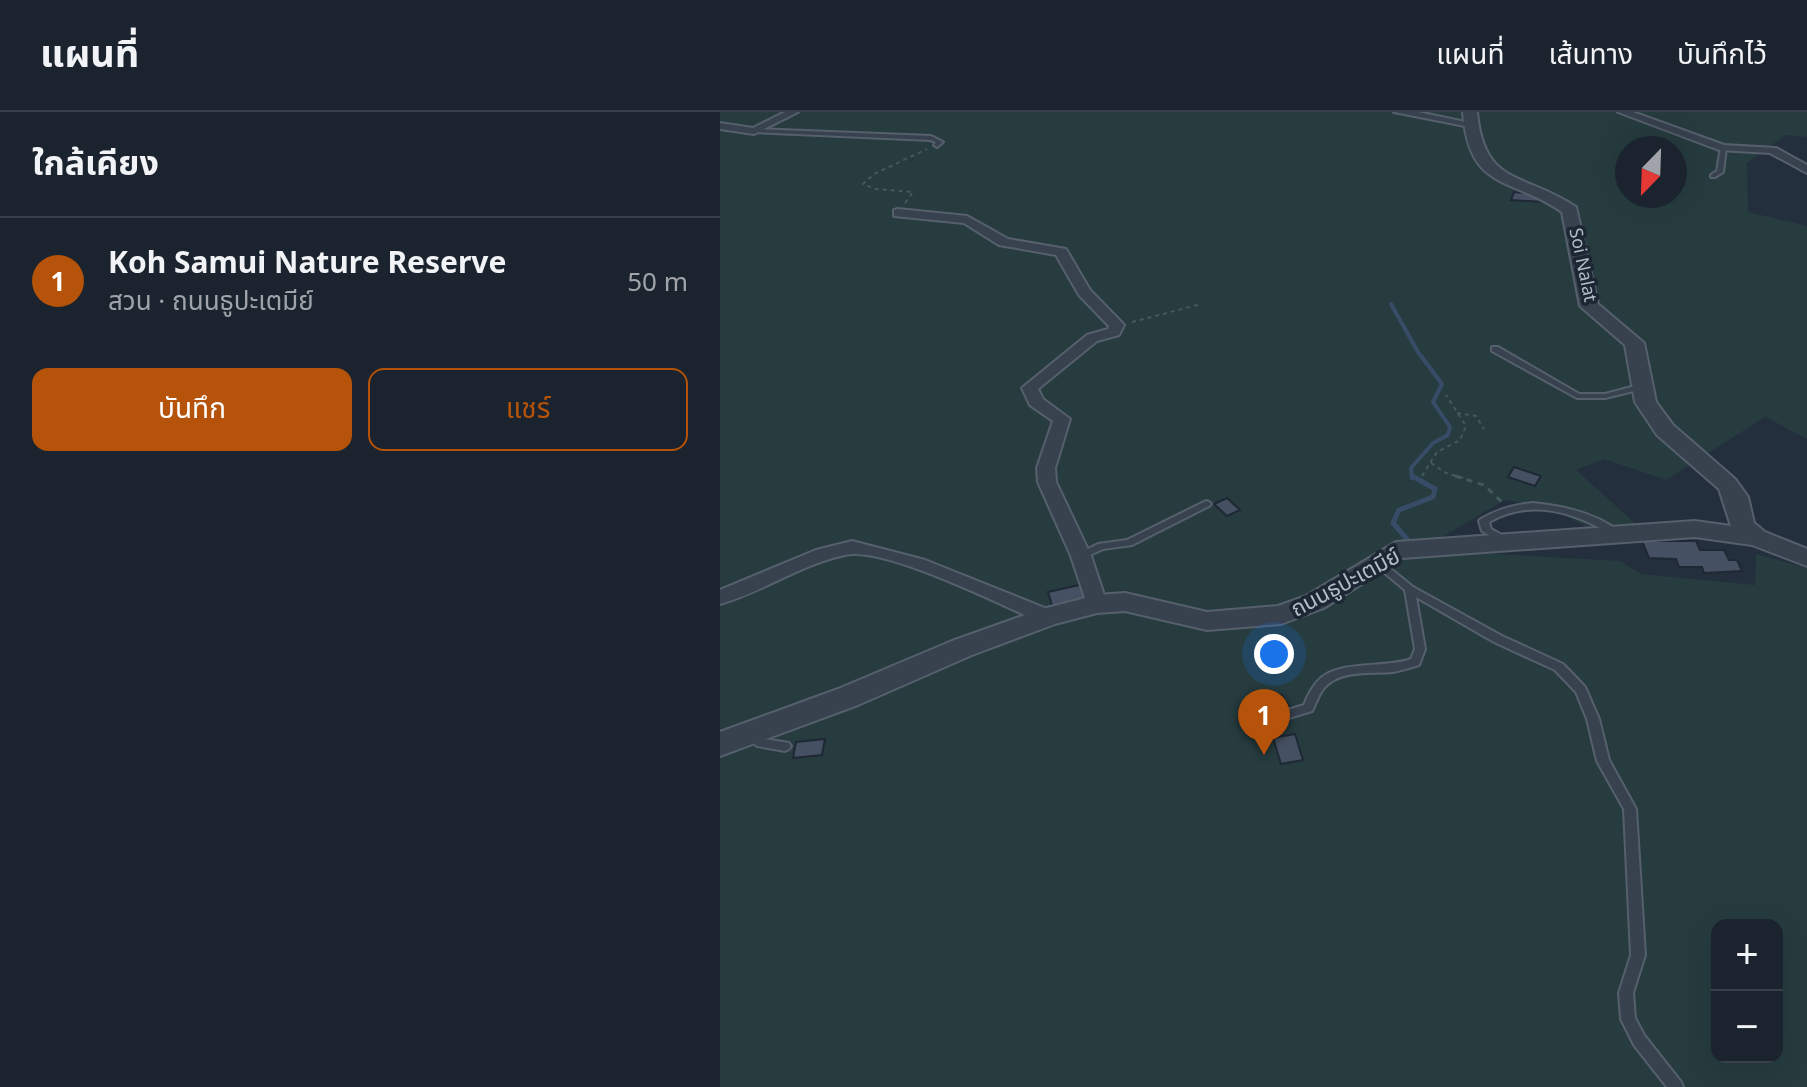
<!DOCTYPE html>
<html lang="th">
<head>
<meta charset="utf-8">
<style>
  :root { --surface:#1b232e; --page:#282f3a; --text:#f1f3f6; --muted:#a0a4aa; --line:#39404a; --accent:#b45309 }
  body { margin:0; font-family:"Noto Sans","Noto Sans Thai",sans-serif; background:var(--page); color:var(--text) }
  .controls { position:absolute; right:24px; bottom:24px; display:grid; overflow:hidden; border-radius:16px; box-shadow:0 8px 32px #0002 }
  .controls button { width:72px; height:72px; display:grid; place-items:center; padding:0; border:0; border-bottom:2px solid var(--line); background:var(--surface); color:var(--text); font:40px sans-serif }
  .compass { position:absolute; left:895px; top:24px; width:72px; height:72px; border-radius:50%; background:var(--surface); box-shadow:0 8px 32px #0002; rotate:203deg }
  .you { position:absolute; left:554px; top:542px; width:28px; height:28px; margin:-20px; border:6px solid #fff; border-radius:50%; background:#1a73e8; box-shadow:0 0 0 12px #1a73e833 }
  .badge { display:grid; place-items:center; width:52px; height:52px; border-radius:50%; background:var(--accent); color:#fff; font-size:26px; font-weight:700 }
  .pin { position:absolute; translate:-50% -66px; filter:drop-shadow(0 2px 4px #0008) }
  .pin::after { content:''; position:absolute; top:42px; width:28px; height:24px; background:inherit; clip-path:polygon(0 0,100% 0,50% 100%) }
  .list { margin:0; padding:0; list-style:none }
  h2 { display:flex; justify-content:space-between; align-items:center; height:104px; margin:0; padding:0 32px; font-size:34px }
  h2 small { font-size:26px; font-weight:400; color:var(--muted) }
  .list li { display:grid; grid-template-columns:52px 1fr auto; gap:24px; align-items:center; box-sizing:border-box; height:128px; padding:0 32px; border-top:2px solid var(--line) }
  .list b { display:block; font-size:30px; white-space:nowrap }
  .list p { margin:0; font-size:26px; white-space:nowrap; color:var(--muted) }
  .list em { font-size:26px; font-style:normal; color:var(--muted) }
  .actions { display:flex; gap:16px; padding:24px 32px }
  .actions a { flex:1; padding:18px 0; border:2px solid var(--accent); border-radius:16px; text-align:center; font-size:28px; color:var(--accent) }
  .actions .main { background:var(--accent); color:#fff }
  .map { position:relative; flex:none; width:1087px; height:975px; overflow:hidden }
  header { display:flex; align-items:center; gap:48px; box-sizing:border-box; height:112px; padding:0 40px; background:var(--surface); border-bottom:2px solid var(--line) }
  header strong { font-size:38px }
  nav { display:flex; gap:44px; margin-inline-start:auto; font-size:28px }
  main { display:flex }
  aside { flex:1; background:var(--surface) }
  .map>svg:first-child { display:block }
  .green { fill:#263c3f; fill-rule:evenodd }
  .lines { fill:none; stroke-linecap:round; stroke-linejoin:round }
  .stream-far1 { stroke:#394c67; stroke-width:4 }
  .stream { stroke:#394c67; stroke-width:5 }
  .building { fill:#455162; stroke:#1f2835; stroke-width:2 }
  .service-casing { stroke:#565f6c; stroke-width:4 }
  .minor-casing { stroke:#565f6c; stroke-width:4 }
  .tertiary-casing { stroke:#565f6c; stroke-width:4 }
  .path-far1 { stroke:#44595c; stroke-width:2; stroke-dasharray:4 4; stroke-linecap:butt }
  .path { stroke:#44595c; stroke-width:3; stroke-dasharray:6 6; stroke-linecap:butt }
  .service { fill:#38414e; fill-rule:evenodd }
  .minor { fill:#38414e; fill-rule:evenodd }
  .tertiary { fill:#38414e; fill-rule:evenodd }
  .labels { text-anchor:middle; stroke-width:7; stroke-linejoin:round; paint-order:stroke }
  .far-street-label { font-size:18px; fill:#b4bcc9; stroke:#1d2633 }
  .street-label { font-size:22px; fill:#b4bcc9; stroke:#1d2633 }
</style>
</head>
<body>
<header>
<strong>แผนที่</strong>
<nav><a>แผนที่</a><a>เส้นทาง</a><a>บันทึกไว้</a></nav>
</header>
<main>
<aside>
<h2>ใกล้เคียง<small></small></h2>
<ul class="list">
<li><span class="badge">1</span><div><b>Koh Samui Nature Reserve</b><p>สวน · ถนนธูปะเตมีย์</p></div><em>50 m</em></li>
</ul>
<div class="actions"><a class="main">บันทึก</a><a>แชร์</a></div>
</aside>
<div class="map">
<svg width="1087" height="975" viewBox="0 0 1087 975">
  <rect width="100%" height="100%" fill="#242f3e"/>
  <path class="green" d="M0,0h1087v25l-21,-2 -39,28 1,49 59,14v213l-42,-22 -99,63 -62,-21 -28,11 63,57 -40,7 -50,-27 -44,-7 -65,38 2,18 39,-3 139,8 21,13 114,11 1,-31 51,14v519h-1087zM907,36h48v48h-48zM997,813h60v132h-60z"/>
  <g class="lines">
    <polyline class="stream-far1" points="671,192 698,240 722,272 713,290 730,315 728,323 713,331 691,356 692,366"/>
    <polyline class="stream" points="687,427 673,411 679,398 713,385 715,377 692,364"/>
  </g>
  <g class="building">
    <polygon points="794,80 812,82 825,86 824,90 791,88"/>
    <polygon points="794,355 821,364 815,374 788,365"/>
    <polygon points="507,386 520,398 507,404 494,392"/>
    <polygon points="922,429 976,429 980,438 1004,438 1009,448 1017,448 1022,459 984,461 982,455 959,455 956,447 929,446"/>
    <polygon points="364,472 370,488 333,497 328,480"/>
    <polygon points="562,583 572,599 547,607 538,592"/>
    <polygon points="575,622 583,648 561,652 553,626"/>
    <polygon points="105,627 102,643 73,646 76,630"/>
  </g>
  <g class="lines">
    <g class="service-casing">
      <g id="service">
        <polygon points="34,17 211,24 223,30 217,35 214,33 216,30 210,28 32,20 32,18"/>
        <polygon points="1001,35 1006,36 1003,60 995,65 991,65 991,63 997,59"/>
        <polygon points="772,235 778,235 859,282 885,282 923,272 927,274 926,276 885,286 857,286 772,239"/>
        <polygon points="486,389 489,390 491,392 489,394 412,433 383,437 361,447 356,444 358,442 378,432 407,428"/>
        <path d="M813,391c30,3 64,10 88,30l-5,3 -3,-1c-40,-23 -81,-37 -124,-13l2,7 18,10 2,2 -2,2h-6l-21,-12 -3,-10 2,-2c17,-10 32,-14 52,-16z"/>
        <path d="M657,447l3,1 33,27 89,49 61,28 22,23 14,32 10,41 27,49 9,146 -12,38 2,25 9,17 37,47 2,5h-16l-33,-42 -13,-26 -2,-26 12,-38 -7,-146 -27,-48 -10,-42 -11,-27 -21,-22 -61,-28 -78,-45 9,52 -6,16c-9,3 -17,5 -26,7 -21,2 -53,-3 -69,16 -5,6 -8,15 -12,23l-43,13 -4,-1 -2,-3 2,-3 39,-12c3,-8 7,-16 13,-23 19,-23 67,-13 94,-23l4,-10 -10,-59 -31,-26 -2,-2z"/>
        <polygon points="29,618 44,627 69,631 71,634 69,637 65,639 37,634 23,622 25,619"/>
      </g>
    </g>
    <g class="minor-casing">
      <g id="minor">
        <polygon points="65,0 78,0 34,22 0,17 0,11 33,16"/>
        <polygon points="674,0 698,0 755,12 750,15"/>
        <polygon points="898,0 913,0 1004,33 1056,36 1087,53 1087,61 1050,41 999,38"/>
        <polygon points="178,97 247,104 288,127 346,137 370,178 404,213 399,223 377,229 318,277 323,287 350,307 335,356 336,370 371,444 387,492 384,497 370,497 367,492 351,444 318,370 317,356 333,309 310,293 302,276 367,223 388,217 389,214 359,183 336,143 279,133 244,111 174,104 174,98"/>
        <path d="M132,429l73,19 130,52 3,5 -10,7 -7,-2c-41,-17 -156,-76 -196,-67 -44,9 -82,37 -125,49v-14l96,-40z"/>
      </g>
    </g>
    <g class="tertiary-casing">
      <path id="tertiary" d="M743,0h14c7,75 47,60 99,95l22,97 46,39 12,59 17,23 62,54 13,18 6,26 11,9 42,17v17l-55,-21 -57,-8 -293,21 -78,50 -43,16 -74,6 -82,-19 -28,2 -42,11 -83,31 -114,50 -138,51v-24l118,-43 114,-48 87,-31 58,-15 28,-2 82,19 71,-6 28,-10 90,-54 299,-21 36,5 -12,-37 -62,-54 -22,-33 -10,-57 -45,-39 -18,-94c-53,-36 -93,-21 -99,-100z"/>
    </g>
    <g class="path-far1">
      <polyline points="185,91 193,80 155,77 143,72 154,62 207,37"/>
      <polyline points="412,210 481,192"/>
      <polyline points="737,301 756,304 764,317"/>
      <polyline points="711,351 726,361 743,366"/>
      <polyline points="702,364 717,340 740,328 746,314 726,283"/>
    </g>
    <polyline class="path" points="735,364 764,373 782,390"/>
    <use href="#service" class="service"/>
    <use href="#minor" class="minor"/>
    <use href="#tertiary" class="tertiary"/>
  </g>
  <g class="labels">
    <g class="far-street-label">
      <text transform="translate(863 153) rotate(78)" y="6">Soi Nalat</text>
    </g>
    <g class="street-label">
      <text transform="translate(625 470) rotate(-28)" y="8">ถนนธูปะเตมีย์</text>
    </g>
  </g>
</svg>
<div class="controls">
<button>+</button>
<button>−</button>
</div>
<svg class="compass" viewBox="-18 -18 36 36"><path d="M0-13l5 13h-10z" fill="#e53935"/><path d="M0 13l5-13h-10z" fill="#a0a4aa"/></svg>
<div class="you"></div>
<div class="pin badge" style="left:544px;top:643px">1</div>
</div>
</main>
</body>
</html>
